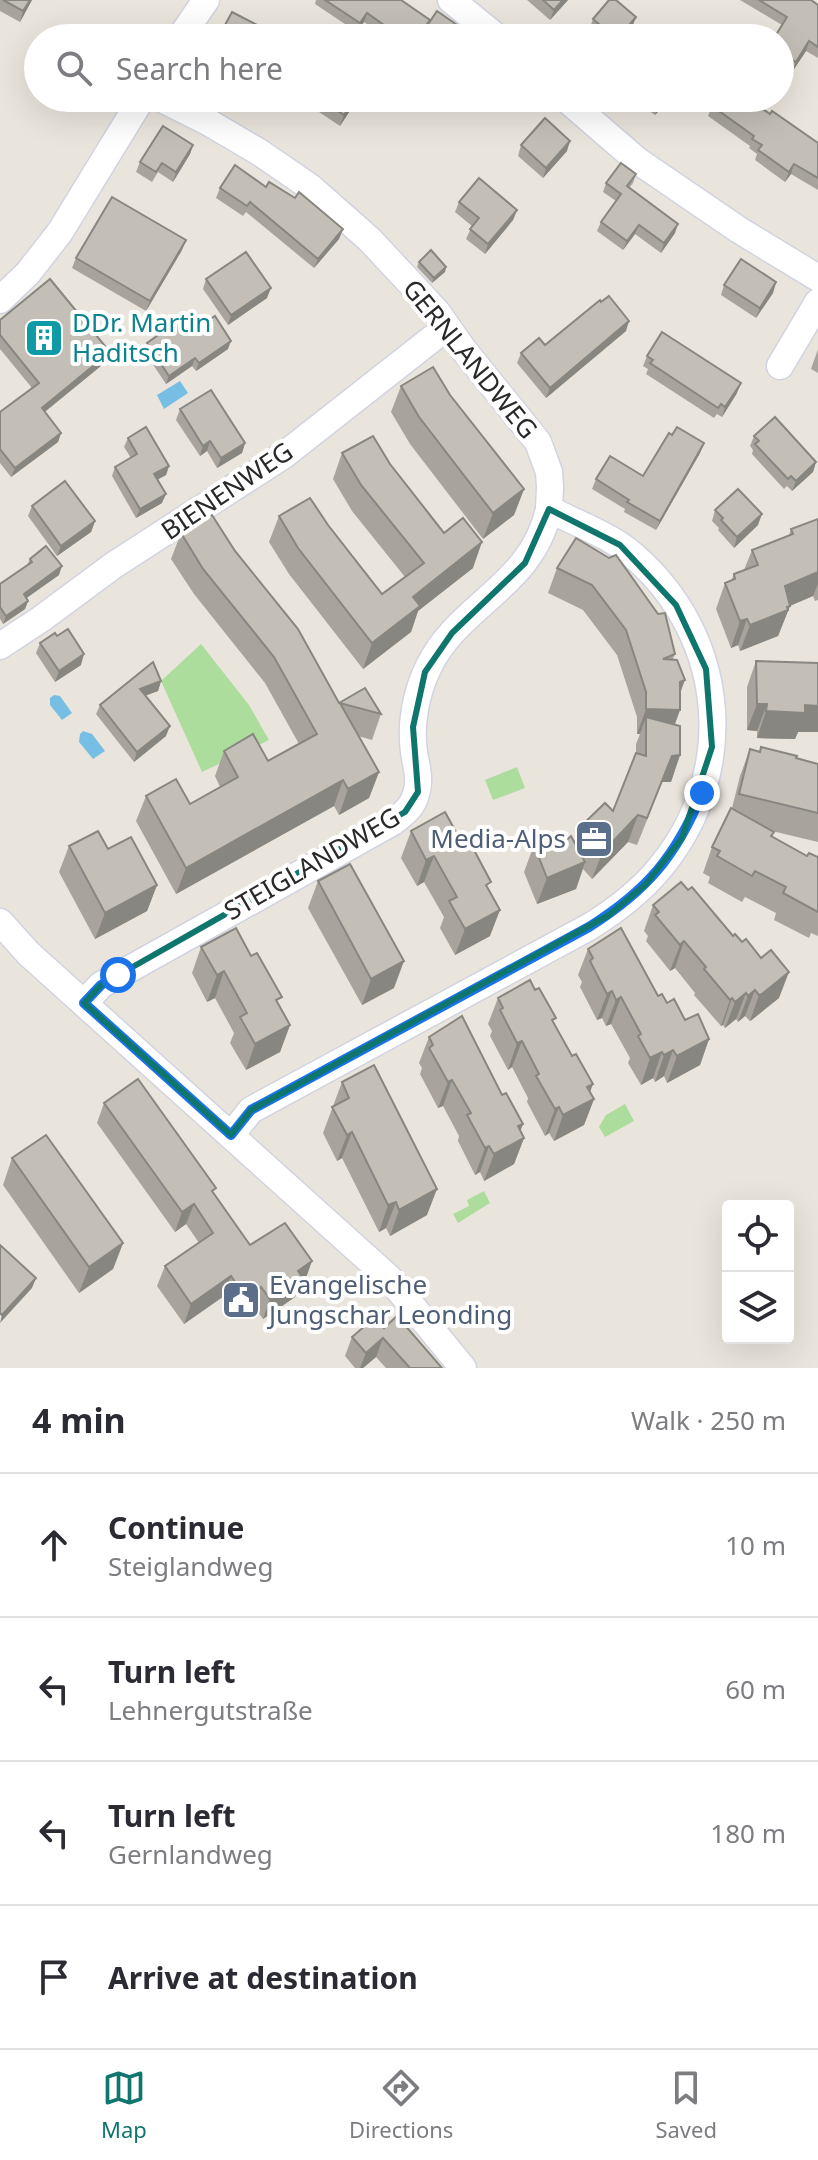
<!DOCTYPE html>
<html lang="en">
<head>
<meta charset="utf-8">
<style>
  :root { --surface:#fff; --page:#f2f2f3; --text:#2b2b33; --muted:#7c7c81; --line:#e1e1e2; --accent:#0f766e }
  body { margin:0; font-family:"Noto Sans",sans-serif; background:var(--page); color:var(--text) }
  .controls { position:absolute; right:24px; bottom:24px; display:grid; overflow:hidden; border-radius:8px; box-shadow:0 8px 32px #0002 }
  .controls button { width:72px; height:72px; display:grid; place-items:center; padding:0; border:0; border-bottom:2px solid var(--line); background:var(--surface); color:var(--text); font:40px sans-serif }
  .stop { position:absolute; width:24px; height:24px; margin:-18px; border:6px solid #1a73e8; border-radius:50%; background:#fff }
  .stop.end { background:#1a73e8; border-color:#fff; box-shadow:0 2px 8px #0008 }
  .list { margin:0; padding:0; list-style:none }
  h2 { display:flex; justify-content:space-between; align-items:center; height:104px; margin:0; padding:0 32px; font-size:34px }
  h2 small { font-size:26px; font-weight:400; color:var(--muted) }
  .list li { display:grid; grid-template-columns:52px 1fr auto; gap:24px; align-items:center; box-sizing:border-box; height:144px; padding:0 32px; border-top:2px solid var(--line) }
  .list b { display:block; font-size:30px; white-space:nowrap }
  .list p { margin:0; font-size:26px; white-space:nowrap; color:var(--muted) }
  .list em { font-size:26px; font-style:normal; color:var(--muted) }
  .icon { flex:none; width:44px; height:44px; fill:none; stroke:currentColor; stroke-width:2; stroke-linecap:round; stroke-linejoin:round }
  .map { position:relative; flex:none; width:818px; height:1368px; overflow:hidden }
  .search { position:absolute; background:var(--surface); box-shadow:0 8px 32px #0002; left:24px; right:24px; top:24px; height:88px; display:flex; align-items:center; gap:20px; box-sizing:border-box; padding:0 28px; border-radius:44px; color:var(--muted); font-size:30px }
  .sheet { height:680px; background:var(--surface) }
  nav { display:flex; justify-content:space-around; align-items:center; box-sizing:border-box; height:112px; border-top:2px solid var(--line); background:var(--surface); font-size:22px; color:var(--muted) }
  nav a { display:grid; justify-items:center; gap:4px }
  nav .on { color:var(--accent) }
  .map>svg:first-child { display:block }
  .green { fill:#addd9d }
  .water { fill:#77bee4 }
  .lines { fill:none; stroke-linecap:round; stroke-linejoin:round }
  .minor-casing { stroke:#d1d3e1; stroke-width:29 }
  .minor { stroke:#fff; stroke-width:26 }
  .wall { fill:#a8a49d }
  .shaded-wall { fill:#888680 }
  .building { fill:#c3bfb7; stroke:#888680; stroke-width:2 }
  .route { stroke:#1a73e8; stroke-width:10 }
  .marked { fill:none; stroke:#0f766e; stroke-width:6; stroke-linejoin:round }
  .labels { text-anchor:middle; stroke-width:8; stroke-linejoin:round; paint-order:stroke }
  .culture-label { font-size:26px; fill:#0d838f; stroke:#fff; text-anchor:start }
  .street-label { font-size:26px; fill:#292929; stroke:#fff }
  .service-label { font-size:26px; fill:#4e5e75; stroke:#fff; text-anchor:end }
</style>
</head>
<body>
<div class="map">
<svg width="818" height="1368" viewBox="0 0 818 1368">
  <rect width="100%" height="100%" fill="#eae5dc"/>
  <g class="green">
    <polygon points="201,644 249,705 269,740 202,772 161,681"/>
    <polygon points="517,767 525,788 493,800 485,780"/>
    <polygon points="625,1104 634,1121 605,1137 599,1127 606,1115"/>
    <polygon points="484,1191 490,1203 458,1223 453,1214 469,1206 467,1200"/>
  </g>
  <g class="water">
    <polygon points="180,381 188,393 164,409 157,395"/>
    <polygon points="54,695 60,696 72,713 62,720 50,705 50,698"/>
    <polygon points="83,731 92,734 105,751 93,759 79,742 80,734"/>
  </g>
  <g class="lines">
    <g class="minor-casing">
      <g id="minor">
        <polyline points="451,0 498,38"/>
        <polyline points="180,38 206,0"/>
        <path d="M160,98l48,24 51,30 51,35 59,52 44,47 24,26 26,37 75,93 11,30 1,15 -1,22c28,15 61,26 85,47 94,82 105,218 25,313 -20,24 -44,42 -70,58l-338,183 -20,25"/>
        <polyline points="565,98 638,161 739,230 818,278"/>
        <polyline points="0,300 28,273 60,232 142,98"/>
        <polyline points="780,366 818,302"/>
        <polyline points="0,646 41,619 114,565 284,455 433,338 448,328"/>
        <polyline points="0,922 29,954 389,1278 463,1368"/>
        <path d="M84,1003l17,-18 292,-163c10,-8 20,-15 23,-28 5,-14 0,-28 -2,-42 -4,-28 2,-59 14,-84 30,-64 104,-81 121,-159"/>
      </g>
    </g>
    <use href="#minor" class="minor"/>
  </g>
  <g class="wall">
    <polygon points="0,0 32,0 20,22 0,11"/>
    <polygon points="316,0 401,0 430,20 457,25 455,30 447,38 387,38 364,22 357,32 315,4"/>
    <polygon points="527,0 568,0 550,20"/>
    <polygon points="740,0 811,0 818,5 818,58 806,51 792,72 780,64 780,38 782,25"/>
    <polygon points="636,17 632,27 623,38 599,38 589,30 593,19"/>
    <polygon points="298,98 358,98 340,126"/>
    <polygon points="464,98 481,98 473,106"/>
    <polygon points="652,98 671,98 655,115 648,110"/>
    <polygon points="712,106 770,114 818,143 818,190 791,174 785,182 755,160 757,154 749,148 750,146 708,116"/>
    <polygon points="193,145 190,154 173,182 158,172 152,182 136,172 140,162"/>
    <polygon points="521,145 567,151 543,178 518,156"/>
    <polygon points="636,174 633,183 629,188 675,233 661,253 635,234 623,250 597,231 601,222 616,201 603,192 606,183"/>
    <polygon points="266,187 343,229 339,239 314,268 246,212 243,216 216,198 220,188"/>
    <polygon points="459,202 517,210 513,220 485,254 466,239 472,226 455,212"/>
    <polygon points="182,250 146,311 72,268 76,258"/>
    <polygon points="419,262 446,267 445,272 432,283 417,267"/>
    <polygon points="206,279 267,298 228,325 203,289"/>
    <polygon points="776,282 773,293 756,318 721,295 724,285"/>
    <polygon points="601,302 626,331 546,398 517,363 521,353 545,345"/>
    <polygon points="0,320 110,352 107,361 45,412 61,433 58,442 11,477 0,463 0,412 32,388 0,349"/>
    <polygon points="190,333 228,349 196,371 192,366 166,384 144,351 147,343"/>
    <polygon points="818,349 818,373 811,369"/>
    <polygon points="647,356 737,393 722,417 717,414 714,418 646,374 648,369 643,366"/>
    <polygon points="401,386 450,395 524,489 514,515 483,539 410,444 391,412"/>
    <polygon points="180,409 245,443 242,453 217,468 207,451 200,456 176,420"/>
    <polygon points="754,436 816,462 813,472 792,491 787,486 784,489 752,454 753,450 750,446"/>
    <polygon points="128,438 169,466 166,475 157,480 162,503 136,518 112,476 115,467 131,458 124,447"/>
    <polygon points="342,453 390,464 473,568 418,611 411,632 363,669 289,574 269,542 279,516 328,525 382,594 405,577 352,511 333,479"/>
    <polygon points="700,453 656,530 624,512 625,509 592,489 596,479 643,476"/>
    <polygon points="32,506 95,521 91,532 57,556 28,516"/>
    <polygon points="715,510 758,525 734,548 718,530 719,528 712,521"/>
    <polygon points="818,519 818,600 815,601 813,596 790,606 778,636 740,651 738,645 731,648 716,609 725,583 731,581 734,574 744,570 752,550 789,535 791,529"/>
    <polygon points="181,533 235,551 339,703 381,714 372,740 358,736 379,772 369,798 339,815 334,806 176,894 136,821 146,796 190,804 220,787 215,776 224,751 268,761 299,744 265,683 194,594 171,559"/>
    <polygon points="576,538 675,654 673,659 680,695 680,710 674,725 680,755 671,782 662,782 637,845 628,842 592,879 583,869 576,889 537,904 524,872 534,845 559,847 574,842 580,827 613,811 636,753 636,744 640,734 637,734 637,717 617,655 583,610 548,593 557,568"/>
    <polygon points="30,559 59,575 26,598 28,601 25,609 3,624 0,619 0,584 27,565"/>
    <polygon points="57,636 81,665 55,682 36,653 40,643"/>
    <polygon points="756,661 798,732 795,739 757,738 757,731 747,730 747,687"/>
    <polygon points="161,681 158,691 145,695 166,736 134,762 96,714 100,705"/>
    <polygon points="750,749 818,764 818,842 772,831 774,832 772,837 807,856 818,857 818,936 811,933 809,938 774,920 776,913 745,897 742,902 708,883 710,877 703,873 712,847 732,808 740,776"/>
    <polygon points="411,831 488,890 490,936 455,955 440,928 444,917 424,882 417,886 401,858"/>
    <polygon points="69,846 108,849 157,885 147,911 95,939 59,872"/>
    <polygon points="318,881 394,988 362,1005 308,908"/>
    <polygon points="688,890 779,998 752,1020 750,1021 745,1016 738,1022 736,1019 725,1028 723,1025 721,1026 694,995 695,993 675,968 670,971 646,941 648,936 644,931 653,905"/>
    <polygon points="201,947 279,1005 290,1025 280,1052 246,1070 230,1043 234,1033 215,998 207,1002 192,973"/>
    <polygon points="588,949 667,1003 685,1020 709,1039 700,1065 667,1083 664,1076 655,1082 653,1078 641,1085 628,1063 630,1058 611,1024 606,1026 602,1018 597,1020 580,987 582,982 578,975"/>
    <polygon points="498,998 554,1023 594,1099 584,1125 554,1141 549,1133 545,1136 527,1102 528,1098 512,1067 508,1070 490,1036 492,1031 488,1024"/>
    <polygon points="429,1037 502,1095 523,1124 520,1131 524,1138 514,1164 484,1181 480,1172 475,1175 458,1141 459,1136 443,1106 438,1108 420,1074 422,1068 419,1063"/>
    <polygon points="342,1082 427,1215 390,1236 386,1228 379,1232 342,1158 337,1161 323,1133"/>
    <polygon points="104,1103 214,1193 250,1245 305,1281 299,1285 295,1297 263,1319 254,1307 239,1317 224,1296 184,1324 157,1286 165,1266 199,1243 186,1224 175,1232 97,1123"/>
    <polygon points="12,1158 123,1243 113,1269 79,1293 3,1185"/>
    <polygon points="384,1328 442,1368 386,1368 376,1357 363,1368 355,1368 345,1356 352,1337"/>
  </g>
  <g class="shaded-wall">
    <polygon points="30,0 32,0 20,22 23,11"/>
    <polygon points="563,0 568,0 550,20 554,10"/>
    <polygon points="367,13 364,22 357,32 360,23"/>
    <polygon points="636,17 632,27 623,38 618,38"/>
    <polygon points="457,25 455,30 447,38 444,38"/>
    <polygon points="809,41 806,51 792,72 796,62"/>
    <polygon points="356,98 358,98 357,100 340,126 344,115"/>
    <polygon points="665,98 671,98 655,115 659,105"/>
    <polygon points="570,141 567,151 543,178 546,168"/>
    <polygon points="193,145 190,154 173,182 176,172"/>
    <polygon points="794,164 791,174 785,182 789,172"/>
    <polygon points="517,210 513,220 485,254 488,244"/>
    <polygon points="678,224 675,233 661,253 664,243"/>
    <polygon points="639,225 635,234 623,250 627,241"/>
    <polygon points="343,229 339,239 314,268 318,259"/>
    <polygon points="186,240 182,250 146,311 150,301"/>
    <polygon points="446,267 445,272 432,283 434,278"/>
    <polygon points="776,282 773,293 756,318 760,308"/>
    <polygon points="271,288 267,298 228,325 231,315"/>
    <polygon points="629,321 626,331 546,398 550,388"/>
    <polygon points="231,341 228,349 196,371 199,363"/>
    <polygon points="110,352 107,361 38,417 42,408"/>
    <polygon points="195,358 192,366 166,384 169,376"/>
    <polygon points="741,383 737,393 722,417 725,407"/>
    <polygon points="61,433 58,442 11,477 15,468"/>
    <polygon points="210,441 207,451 200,456 203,446"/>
    <polygon points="245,443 242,453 217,468 221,458"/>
    <polygon points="704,443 700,453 656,530 660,521"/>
    <polygon points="816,462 813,472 792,491 796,481"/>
    <polygon points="169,466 166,475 151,483 154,474"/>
    <polygon points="524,489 514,515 483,539 493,513"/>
    <polygon points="166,494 162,503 136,518 140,509"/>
    <polygon points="762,514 758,525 734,548 737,537"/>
    <polygon points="95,521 91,532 57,556 61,546"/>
    <polygon points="482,542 473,568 418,611 411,632 363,669 372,643 413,597"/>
    <polygon points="62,566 59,575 21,602 24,594"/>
    <polygon points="818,572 818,584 813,596 775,612 785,586"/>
    <polygon points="28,601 25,609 3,624 6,616"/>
    <polygon points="790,606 778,636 740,651 750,625"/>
    <polygon points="747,619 738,645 731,648 740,621"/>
    <polygon points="84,654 81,665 55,682 59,671"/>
    <polygon points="685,680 676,704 680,682"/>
    <polygon points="161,681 158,691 137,699 140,689"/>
    <polygon points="757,704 767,704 757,731 747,730"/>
    <polygon points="805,705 818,706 818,732 798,732 795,739 757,738 766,711"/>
    <polygon points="646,709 680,710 671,735 646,717 640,734 637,734"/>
    <polygon points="170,726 166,736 134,762 137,752"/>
    <polygon points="680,755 671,782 662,782 637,845 672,756"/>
    <polygon points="379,772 369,798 339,815 348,789"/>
    <polygon points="343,780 334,806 176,894 186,868"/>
    <polygon points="638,815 628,842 592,879 602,853"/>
    <polygon points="434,856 424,882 417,886 426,860"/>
    <polygon points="585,862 576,889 537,904 547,878"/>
    <polygon points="157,885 147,911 95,939 105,913"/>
    <polygon points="500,910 490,936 455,955 465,929"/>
    <polygon points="684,941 675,968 670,971 680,945"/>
    <polygon points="404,961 394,988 362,1005 371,979"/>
    <polygon points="224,971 215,998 207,1002 217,975"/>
    <polygon points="789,972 779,998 750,1021 759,995"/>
    <polygon points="755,990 745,1016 738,1022 748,996"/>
    <polygon points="612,991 602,1018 597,1020 607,994"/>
    <polygon points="746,993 736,1019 725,1028 735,1002"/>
    <polygon points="621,997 611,1024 606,1026 616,1000"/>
    <polygon points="732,998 723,1025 721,1026 730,1000"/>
    <polygon points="290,1025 280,1052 246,1070 255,1044"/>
    <polygon points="709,1039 700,1065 667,1083 677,1056"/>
    <polygon points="522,1041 512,1067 508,1070 517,1043"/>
    <polygon points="673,1050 664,1076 655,1082 664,1055"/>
    <polygon points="662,1052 653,1078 641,1085 650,1058"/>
    <polygon points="452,1080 443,1106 438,1108 448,1082"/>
    <polygon points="593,1084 586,1103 594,1099 584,1125 554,1141 563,1115 587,1087"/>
    <polygon points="559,1107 549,1133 545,1136 555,1109"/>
    <polygon points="523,1124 516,1142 524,1138 514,1164 484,1181 494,1154 518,1126"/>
    <polygon points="352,1132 342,1158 337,1161 347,1135"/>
    <polygon points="489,1146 480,1172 475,1175 485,1148"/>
    <polygon points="437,1189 427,1215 390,1236 399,1210"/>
    <polygon points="396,1202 386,1228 379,1232 388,1205"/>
    <polygon points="194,1204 186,1224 175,1232 182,1212"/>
    <polygon points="123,1243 113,1269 79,1293 89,1267"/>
    <polygon points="312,1261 305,1281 299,1285 295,1297 263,1319 270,1299 298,1271"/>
    <polygon points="231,1276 224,1296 184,1324 191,1304"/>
    <polygon points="36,1278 32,1288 0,1323 2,1315"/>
    <polygon points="261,1287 254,1307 239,1317 246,1298"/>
    <polygon points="383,1338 376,1357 363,1368 360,1368 366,1353"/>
  </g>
  <g class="building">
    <polygon points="3,0 30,0 23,11"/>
    <polygon points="325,0 401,0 430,20 417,38 402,38 367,13 360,23"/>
    <polygon points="543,0 563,0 554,10"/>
    <polygon points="609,0 616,0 636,17 618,38 615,38 593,19"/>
    <polygon points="759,0 811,0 818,5 818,47 809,41 796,62 780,52 780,38 774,38 787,17"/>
    <polygon points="437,11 457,25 444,38 426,38 421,35"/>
    <polygon points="232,12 265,29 264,31 273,38 218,38"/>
    <polygon points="318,98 356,98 344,115"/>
    <polygon points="652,98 665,98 659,105 651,100"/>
    <polygon points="718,98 747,98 770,114 772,111 818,143 818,178 794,164 789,172 758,150 762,145 752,139 754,136 712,106"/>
    <polygon points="545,118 570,141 546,168 521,145"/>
    <polygon points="163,126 193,145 176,172 162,163 156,172 140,162"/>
    <polygon points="621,163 636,174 627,186 678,224 664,243 639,225 627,241 601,222 621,194 606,183"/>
    <polygon points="235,165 266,187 269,182 295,198 299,192 343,229 318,259 250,202 247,206 220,188"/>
    <polygon points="479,178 517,210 488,244 470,229 479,218 459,202"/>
    <polygon points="112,197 186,240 150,301 76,258"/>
    <polygon points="431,250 446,267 434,278 419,262"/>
    <polygon points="246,252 271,288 231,315 206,279"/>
    <polygon points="741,259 776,282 760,308 724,285"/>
    <polygon points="50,279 110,352 42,408 61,433 15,468 0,449 0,412 39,383 0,335 0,320"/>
    <polygon points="609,296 629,321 550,388 521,353 539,338 545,345 600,300 601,302"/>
    <polygon points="215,316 231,341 199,363 195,358 169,376 147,343 181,319 190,333"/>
    <polygon points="662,332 741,383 725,407 721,404 718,408 650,363 653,360 647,356"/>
    <polygon points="433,367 450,395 524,489 493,513 419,417 401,386"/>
    <polygon points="211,390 245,443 221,458 210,441 203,446 180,409"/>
    <polygon points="775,417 816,462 796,481 791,476 788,479 755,444 759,441 754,436"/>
    <polygon points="146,427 169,466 154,474 166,494 140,509 115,467 137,454 128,438"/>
    <polygon points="677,427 704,443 660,521 627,502 629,500 596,479 610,456 643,476 669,433 672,435"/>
    <polygon points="373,436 390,464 444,533 463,518 482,542 413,597 420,606 372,643 298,548 279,516 310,498 328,525 382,594 424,563 361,485 342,453"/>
    <polygon points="65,481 95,521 61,546 32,506"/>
    <polygon points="738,489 762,514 737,537 721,520 723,518 715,510"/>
    <polygon points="212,515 235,551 298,629 339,703 365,688 381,714 340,703 379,772 348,789 343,780 186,868 146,796 176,779 190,804 238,777 224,751 253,734 268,761 317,734 274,657 203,569 181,533"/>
    <polygon points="818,519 818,572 785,586 790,606 787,607 788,610 750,625 747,619 740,621 725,583 735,579 734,574 758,565 752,550 793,534 791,529"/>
    <polygon points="576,538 609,558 616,555 658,614 665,613 675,654 663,659 677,660 685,680 680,682 680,710 646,709 646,692 626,630 592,585 557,568"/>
    <polygon points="46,546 62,566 24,594 28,601 6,616 0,607 0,584 32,562 30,559"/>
    <polygon points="68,629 84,654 59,671 40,643 55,633 57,636"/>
    <polygon points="756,661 818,663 818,706 805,705 805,713 766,711 767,704 757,704"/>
    <polygon points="153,662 161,681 140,689 170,726 137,752 100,705"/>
    <polygon points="646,717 680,726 680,755 672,756 647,818 638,815 602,853 580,827 605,803 613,811 636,753 646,756"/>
    <polygon points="761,747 797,756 796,758 818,764 818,813 739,794 750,749 760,752"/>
    <polygon points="731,808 774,832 771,836 807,856 809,853 818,857 818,912 783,893 786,887 755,871 752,876 717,856 720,851 712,847"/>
    <polygon points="445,812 461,841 467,837 491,882 486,885 500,910 465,929 449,901 457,897 434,856 426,860 411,831"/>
    <polygon points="98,831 108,849 131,837 157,885 105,913 69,846"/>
    <polygon points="571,836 585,862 547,878 534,845 556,837 559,847"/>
    <polygon points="350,864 404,961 371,979 318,881"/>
    <polygon points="681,882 688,890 692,887 733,936 735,934 742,942 746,939 761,958 771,950 789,972 762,994 759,995 755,990 748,996 746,993 735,1002 732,998 730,1000 704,969 706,967 684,941 680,945 655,915 659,912 653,905"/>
    <polygon points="236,928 251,956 257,953 282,997 276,1000 290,1025 255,1044 240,1017 247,1013 224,971 217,975 201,947"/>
    <polygon points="621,928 658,996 662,994 667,1003 674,999 685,1020 698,1014 709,1039 677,1056 673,1050 664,1055 662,1052 650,1058 638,1036 641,1034 621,997 616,1000 612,991 607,994 590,961 593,958 588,949"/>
    <polygon points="530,980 535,990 539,988 556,1018 552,1020 572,1056 576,1054 593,1084 587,1087 594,1099 563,1115 559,1107 555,1109 536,1076 539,1074 522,1041 517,1043 500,1010 503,1008 498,998"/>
    <polygon points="462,1016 502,1095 506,1093 523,1124 518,1126 524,1138 494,1154 489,1146 485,1148 467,1115 471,1113 452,1080 448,1082 429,1048 433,1045 429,1037"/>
    <polygon points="374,1065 437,1189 399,1210 396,1202 388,1205 352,1132 347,1135 332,1107 349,1098 342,1082"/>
    <polygon points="138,1079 216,1188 212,1191 250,1245 285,1223 312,1261 298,1271 302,1277 270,1299 261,1287 246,1298 231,1276 191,1304 165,1266 213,1233 194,1204 182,1212 104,1103"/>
    <polygon points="46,1135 123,1243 89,1267 12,1158"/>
    <polygon points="0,1245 36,1278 2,1315 0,1313"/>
    <polygon points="397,1316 442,1368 410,1368 383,1338 366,1353 352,1337 374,1318 384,1328"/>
  </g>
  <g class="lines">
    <path class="route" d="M118,975l-17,10 -17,18 147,132 20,-25 338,-183c57,-36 87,-70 113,-134"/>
  </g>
  <path class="marked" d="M549,509l71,36 56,60 30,64 6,78 -30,91 -36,46 -37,31 -358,195 -20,25 -147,-132 17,-18 304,-173 13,-20 -5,-65 12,-55 27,-39 73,-70z"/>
  <defs>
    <g id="building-square" transform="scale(2)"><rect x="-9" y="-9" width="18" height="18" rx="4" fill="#0f9aa8" stroke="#fff"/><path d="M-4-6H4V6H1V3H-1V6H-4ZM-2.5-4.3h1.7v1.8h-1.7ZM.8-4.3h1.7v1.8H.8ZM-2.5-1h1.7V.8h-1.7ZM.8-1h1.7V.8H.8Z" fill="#fff"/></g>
    <g id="office-square" transform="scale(2)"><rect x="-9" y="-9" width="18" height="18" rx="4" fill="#5c6f8a" stroke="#fff"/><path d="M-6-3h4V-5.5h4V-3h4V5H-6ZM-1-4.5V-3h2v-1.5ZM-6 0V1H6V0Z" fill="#fff"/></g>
    <g id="civic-square" transform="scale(2)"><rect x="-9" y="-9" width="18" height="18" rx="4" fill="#5c6f8a" stroke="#fff"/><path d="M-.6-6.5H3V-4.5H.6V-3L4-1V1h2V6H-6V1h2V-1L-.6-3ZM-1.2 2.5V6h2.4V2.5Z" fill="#fff"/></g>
  </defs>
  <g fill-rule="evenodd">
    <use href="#building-square" x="44" y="338"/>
    <use href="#office-square" x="594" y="839"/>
    <use href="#civic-square" x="241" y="1300"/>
  </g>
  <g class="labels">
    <g class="culture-label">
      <text x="72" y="332">DDr. Martin<tspan x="72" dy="30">Haditsch</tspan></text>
    </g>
    <g class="street-label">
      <text transform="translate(470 359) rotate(51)" y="9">GERNLANDWEG</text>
      <text transform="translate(227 491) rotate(-34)" y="9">BIENENWEG</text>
      <text transform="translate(312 864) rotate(-30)" y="9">STEIGLANDWEG</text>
    </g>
    <g class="service-label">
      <text x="566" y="848">Media-Alps</text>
      <text x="269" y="1294" text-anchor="start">Evangelische<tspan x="269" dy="30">Jungschar Leonding</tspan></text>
    </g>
  </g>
</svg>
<div class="controls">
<button><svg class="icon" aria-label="locate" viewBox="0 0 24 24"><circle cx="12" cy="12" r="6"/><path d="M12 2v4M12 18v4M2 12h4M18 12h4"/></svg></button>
<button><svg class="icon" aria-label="layers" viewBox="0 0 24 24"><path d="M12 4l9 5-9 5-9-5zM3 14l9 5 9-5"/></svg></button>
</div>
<div class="stop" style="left:118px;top:975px"></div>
<div class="stop end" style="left:702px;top:793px"></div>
<div class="search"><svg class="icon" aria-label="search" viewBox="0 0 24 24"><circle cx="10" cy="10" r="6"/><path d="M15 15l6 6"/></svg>Search here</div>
</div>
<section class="sheet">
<h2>4 min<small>Walk · 250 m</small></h2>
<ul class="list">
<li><svg class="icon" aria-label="ahead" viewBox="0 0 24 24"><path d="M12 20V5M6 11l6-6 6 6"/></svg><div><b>Continue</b><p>Steiglandweg</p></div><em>10 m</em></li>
<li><svg class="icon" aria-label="left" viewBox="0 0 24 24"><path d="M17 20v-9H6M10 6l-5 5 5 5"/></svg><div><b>Turn left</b><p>Lehnergutstraße</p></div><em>60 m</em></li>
<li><svg class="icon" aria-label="left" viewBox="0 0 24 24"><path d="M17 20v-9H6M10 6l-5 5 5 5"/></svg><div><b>Turn left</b><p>Gernlandweg</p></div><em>180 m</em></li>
<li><svg class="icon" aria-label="arrive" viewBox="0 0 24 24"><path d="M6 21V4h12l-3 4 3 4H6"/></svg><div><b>Arrive at destination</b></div></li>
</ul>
</section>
<nav>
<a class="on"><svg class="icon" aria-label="map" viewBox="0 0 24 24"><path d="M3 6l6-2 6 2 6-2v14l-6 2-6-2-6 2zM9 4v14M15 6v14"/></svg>Map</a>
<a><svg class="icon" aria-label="directions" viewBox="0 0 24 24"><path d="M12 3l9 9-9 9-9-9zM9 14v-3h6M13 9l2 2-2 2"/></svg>Directions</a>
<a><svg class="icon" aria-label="saved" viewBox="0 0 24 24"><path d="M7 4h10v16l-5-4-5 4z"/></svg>Saved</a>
</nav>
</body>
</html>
